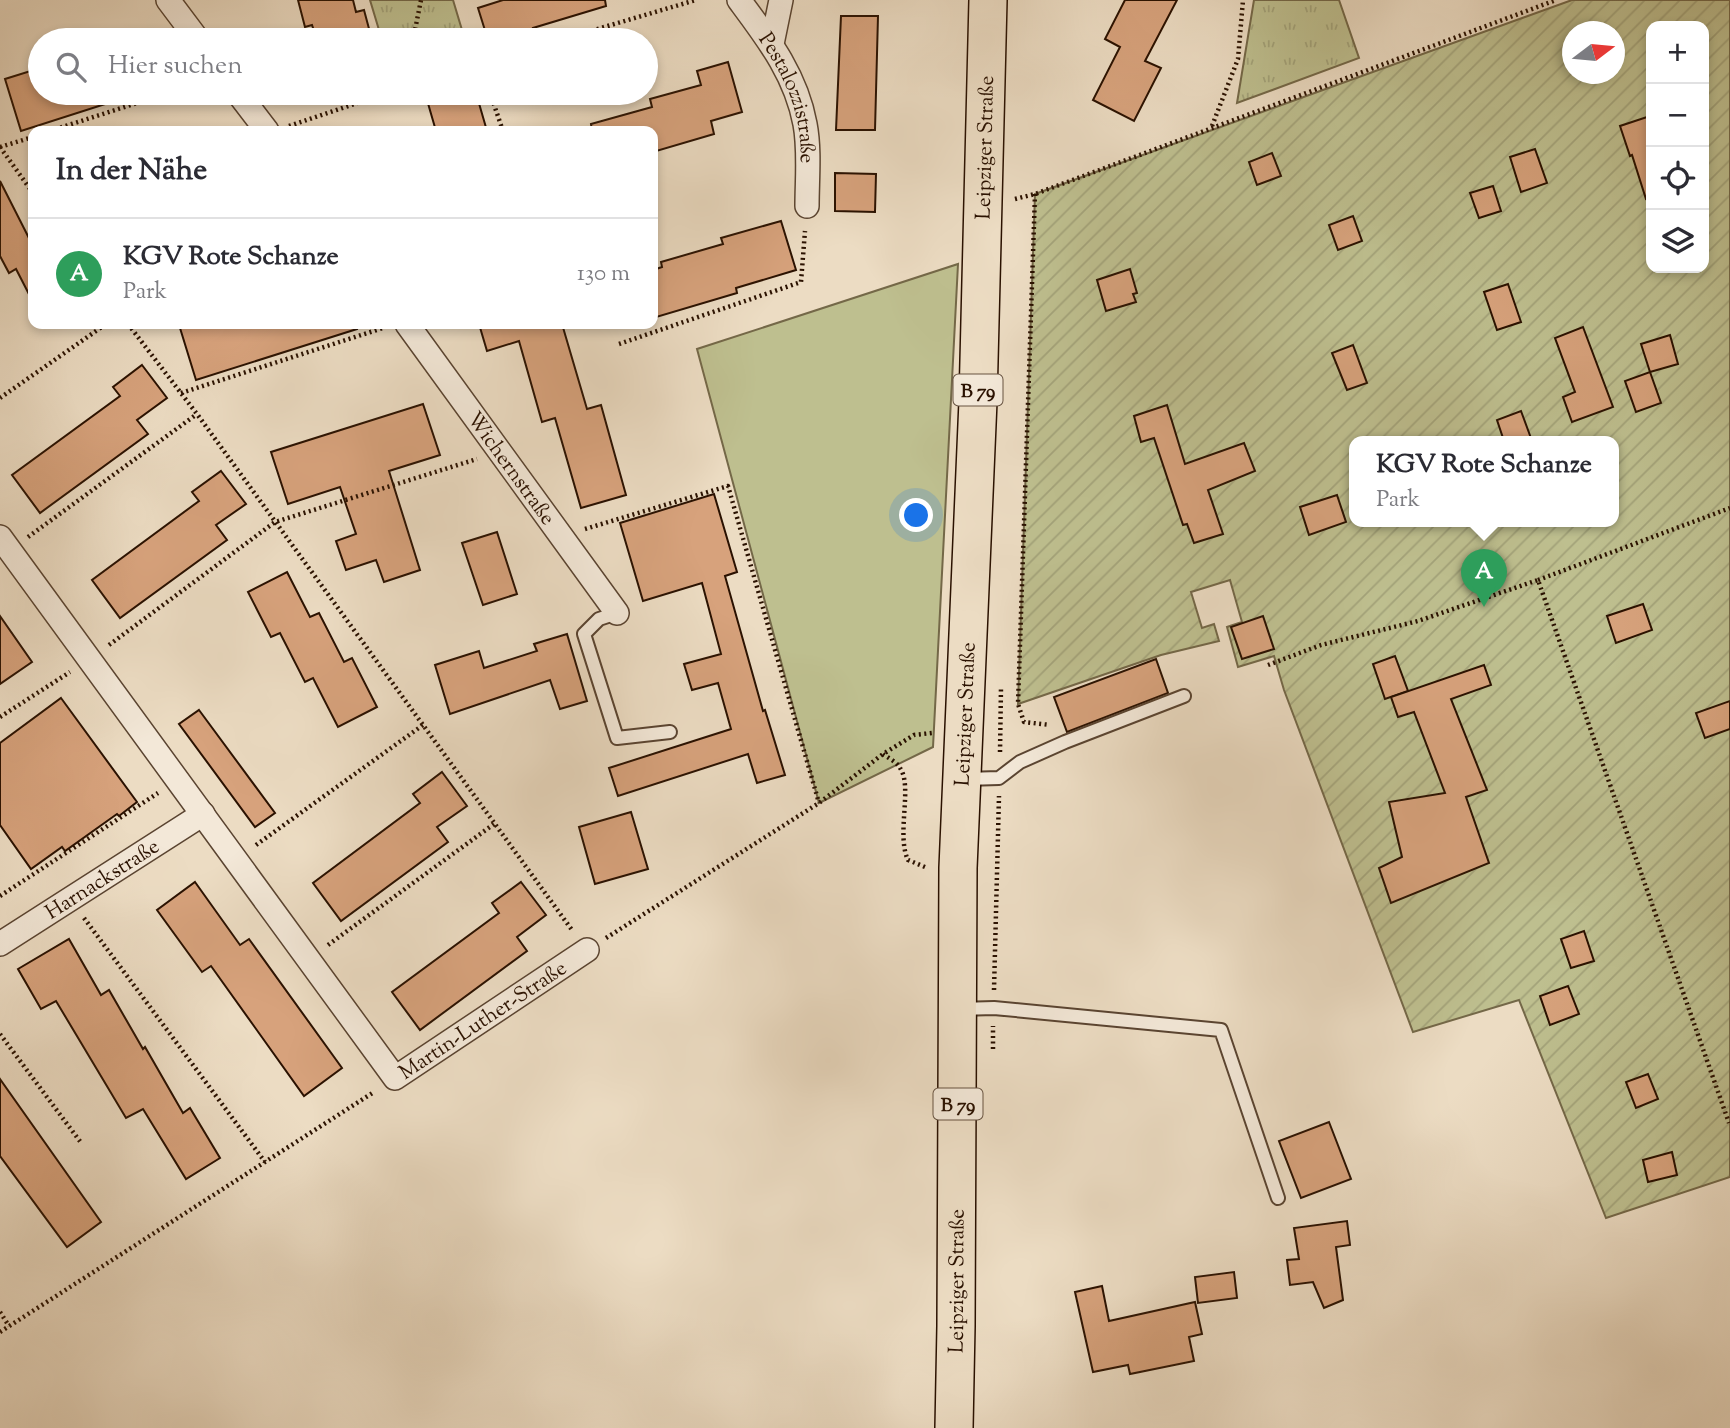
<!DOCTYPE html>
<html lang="de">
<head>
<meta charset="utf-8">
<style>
  :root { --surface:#fff; --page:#f2f2f3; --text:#2b2b33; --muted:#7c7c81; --line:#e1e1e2; --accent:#db2777 }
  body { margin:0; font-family:"Sorts Mill Goudy",serif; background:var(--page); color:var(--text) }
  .controls { position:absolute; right:21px; top:21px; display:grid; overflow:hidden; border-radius:14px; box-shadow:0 4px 10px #0003 }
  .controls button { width:63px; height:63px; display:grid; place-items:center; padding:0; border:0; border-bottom:2px solid var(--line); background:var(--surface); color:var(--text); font:35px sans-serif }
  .compass { position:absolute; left:1562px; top:21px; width:63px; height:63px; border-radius:50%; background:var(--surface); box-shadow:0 4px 10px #0003; rotate:74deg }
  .you { position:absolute; left:917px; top:516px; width:24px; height:24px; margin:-18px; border:5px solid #fff; border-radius:50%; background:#1a73e8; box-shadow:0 0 0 10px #1a73e833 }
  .badge { display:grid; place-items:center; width:46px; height:46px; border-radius:50%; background:var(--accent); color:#fff; font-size:23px; font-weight:700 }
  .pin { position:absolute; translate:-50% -58px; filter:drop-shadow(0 2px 4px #0008) }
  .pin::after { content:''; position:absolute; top:37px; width:24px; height:21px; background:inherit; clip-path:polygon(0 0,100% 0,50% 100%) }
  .popup { position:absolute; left:1349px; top:436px; width:270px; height:91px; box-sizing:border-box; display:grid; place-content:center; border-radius:14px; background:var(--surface); filter:drop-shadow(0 2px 5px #0005); font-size:23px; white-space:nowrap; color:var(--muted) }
  .popup b { font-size:26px; color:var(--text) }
  .popup::after { content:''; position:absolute; left:50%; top:100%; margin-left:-14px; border:14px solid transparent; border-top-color:var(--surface) }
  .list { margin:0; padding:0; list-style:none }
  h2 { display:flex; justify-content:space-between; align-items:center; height:91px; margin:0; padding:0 28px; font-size:30px }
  h2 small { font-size:23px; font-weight:400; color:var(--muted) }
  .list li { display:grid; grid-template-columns:46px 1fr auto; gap:21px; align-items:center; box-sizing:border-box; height:112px; padding:0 28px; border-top:2px solid var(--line) }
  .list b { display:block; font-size:26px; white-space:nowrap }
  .list p { margin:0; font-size:23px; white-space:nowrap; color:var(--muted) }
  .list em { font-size:23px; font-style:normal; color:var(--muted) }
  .icon { flex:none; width:38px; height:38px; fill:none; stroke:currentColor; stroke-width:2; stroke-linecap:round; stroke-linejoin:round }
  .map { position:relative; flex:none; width:1730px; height:1428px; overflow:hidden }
  .search { position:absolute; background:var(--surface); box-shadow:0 4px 10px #0003; left:28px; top:28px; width:630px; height:77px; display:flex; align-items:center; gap:18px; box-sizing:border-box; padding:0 24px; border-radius:38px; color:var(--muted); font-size:26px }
  .panel { position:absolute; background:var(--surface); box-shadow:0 4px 10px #0003; left:28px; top:126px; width:630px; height:203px; border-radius:14px }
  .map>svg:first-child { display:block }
  .grass { fill:#bebf8f; stroke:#746848; stroke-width:2 }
  .park { fill:url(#park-tufts); stroke:#746848; stroke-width:2 }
  .garden { fill:url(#garden-furrows); stroke:#746848; stroke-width:2; fill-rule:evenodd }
  .building { fill:#d7a27c; stroke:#2a1100; stroke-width:2 }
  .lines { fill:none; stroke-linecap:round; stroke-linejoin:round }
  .lane-casing { stroke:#5a4431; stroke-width:16 }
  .street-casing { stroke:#5a4431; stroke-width:26 }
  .primary-casing { stroke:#2a1100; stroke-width:40 }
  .path { stroke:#2a1100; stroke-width:4.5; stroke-dasharray:2 3.5; stroke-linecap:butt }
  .lane { stroke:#f3e8d8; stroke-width:12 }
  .street { stroke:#f3e8d8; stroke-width:23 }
  .primary { stroke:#ecdcc3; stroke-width:37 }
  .labels { text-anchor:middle; stroke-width:5; stroke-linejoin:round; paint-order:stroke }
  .shield { fill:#f3e8d8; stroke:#665241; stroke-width:2 }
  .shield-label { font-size:19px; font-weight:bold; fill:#2a1100 }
  .street-label { font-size:21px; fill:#2a1100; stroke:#f3e8d8 }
</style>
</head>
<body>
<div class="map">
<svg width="1730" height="1428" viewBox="0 0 1730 1428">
  <defs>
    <pattern id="park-tufts" width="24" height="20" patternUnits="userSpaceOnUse" patternTransform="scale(1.75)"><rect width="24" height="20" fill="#bebf8f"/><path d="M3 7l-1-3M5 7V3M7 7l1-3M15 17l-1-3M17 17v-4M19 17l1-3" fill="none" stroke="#a3a37a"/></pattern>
    <pattern id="garden-furrows" width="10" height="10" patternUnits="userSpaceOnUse" patternTransform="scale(1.75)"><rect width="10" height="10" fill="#bebf8f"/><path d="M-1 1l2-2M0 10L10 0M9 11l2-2" fill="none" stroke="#a3a37a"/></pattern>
  </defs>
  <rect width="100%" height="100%" fill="#ecdcc3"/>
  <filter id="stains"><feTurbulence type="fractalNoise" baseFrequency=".00286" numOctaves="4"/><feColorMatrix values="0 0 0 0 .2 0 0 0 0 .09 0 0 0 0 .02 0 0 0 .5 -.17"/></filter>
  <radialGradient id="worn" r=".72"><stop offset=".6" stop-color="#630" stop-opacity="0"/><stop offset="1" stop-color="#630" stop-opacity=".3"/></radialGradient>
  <polygon class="grass" points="958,264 933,747 819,803 697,349"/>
  <g class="park">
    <polygon points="370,0 453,0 465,40 382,40"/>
    <polygon points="1254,0 1339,0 1359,58 1237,103"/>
  </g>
  <path class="garden" d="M1572,0h158v1177l-124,41 -87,-218 -106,32 -129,-342 -10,-34 -36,11 -11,-40 15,-5 -12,-42 -39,12 11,36 12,-4 5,17 -58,14 -143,49 17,-510zM1651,26h53v242h-53zM1572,32h42v42h-42zM1354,441h260v80h-260z"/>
  <g class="building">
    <polygon points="298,0 353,0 356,12 364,10 372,40 317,40 312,25 305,27"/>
    <polygon points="503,0 605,0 606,6 533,28 534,31 503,40 488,40 478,8"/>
    <polygon points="1125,0 1177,0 1145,61 1161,68 1134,121 1093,100 1120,47 1105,39"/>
    <polygon points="841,16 878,16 875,130 836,130"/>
    <polygon points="728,62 742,112 711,121 714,134 653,152 653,131 592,131 591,124 652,107 650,99 701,85 697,71"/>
    <polygon points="40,68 40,93 124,93 124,98 21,131 5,79"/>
    <polygon points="425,93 476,93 487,131 436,131"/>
    <polygon points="1647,117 1651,129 1651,198 1646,199 1632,155 1630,156 1620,126"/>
    <polygon points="1535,149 1547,183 1521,192 1510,157"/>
    <polygon points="1272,153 1281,176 1257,185 1249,162"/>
    <polygon points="835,173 876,174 875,212 835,211"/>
    <polygon points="0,181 33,246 33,302 16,269 9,273 0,256"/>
    <polygon points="1493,186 1501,211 1479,218 1470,193"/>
    <polygon points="1353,216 1362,241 1338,250 1329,225"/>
    <polygon points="781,221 796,270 736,288 737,293 653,318 653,270 662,267 661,262 723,244 721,238"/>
    <polygon points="1130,269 1137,293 1133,294 1136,302 1106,311 1097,280"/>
    <polygon points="1508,284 1521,322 1497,330 1484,292"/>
    <polygon points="195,324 356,324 357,329 196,380 180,328"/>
    <polygon points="479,324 562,324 587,409 601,405 626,495 581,508 555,418 542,422 519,341 487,351"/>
    <polygon points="1583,327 1613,407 1572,422 1563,397 1575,392 1555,338"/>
    <polygon points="1670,335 1678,364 1650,372 1641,344"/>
    <polygon points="1353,345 1367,383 1347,390 1332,353"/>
    <polygon points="142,365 167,398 137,420 148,434 40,513 12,475 120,396 113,387"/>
    <polygon points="1650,372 1661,403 1636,412 1625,381"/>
    <polygon points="423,404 440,455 389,471 420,570 384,582 376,560 346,570 336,541 356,534 340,487 288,504 271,452"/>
    <polygon points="1167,405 1185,464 1244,443 1255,471 1208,490 1223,534 1194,543 1187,524 1183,525 1154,438 1141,442 1134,416"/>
    <polygon points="1521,411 1532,441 1504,441 1497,420"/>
    <polygon points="221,471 246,504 216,525 227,540 120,618 92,580 199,501 192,492"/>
    <polygon points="714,494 737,572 725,576 763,711 765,710 785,775 757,783 748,754 618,796 609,768 731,729 718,683 692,690 684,664 721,654 702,583 643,601 620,523"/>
    <polygon points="1337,495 1346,522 1309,535 1300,507"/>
    <polygon points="497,532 517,594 483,605 462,543"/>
    <polygon points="287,572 310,617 319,613 344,662 352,658 377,707 338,727 313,678 305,682 280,633 271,637 248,592"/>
    <polygon points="1643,604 1652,630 1616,643 1607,616"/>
    <polygon points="0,616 32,662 0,684"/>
    <polygon points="1263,616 1274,649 1242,659 1231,627"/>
    <polygon points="567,634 587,701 560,709 550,680 450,714 435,665 479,651 484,668 537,651 534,644"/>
    <polygon points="1395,656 1408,691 1385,699 1373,664"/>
    <polygon points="1156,659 1168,693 1067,732 1054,697"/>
    <polygon points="1484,665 1491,685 1451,699 1487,790 1466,797 1489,863 1391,903 1379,868 1402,857 1389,802 1445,793 1414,712 1398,717 1391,697"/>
    <polygon points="61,698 137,802 119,816 117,814 65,851 62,847 31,869 0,825 0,743"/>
    <polygon points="1730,701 1730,729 1705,738 1696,713"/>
    <polygon points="199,710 275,813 255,827 179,724"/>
    <polygon points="442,772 467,806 437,827 448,842 341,921 313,883 420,803 413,794"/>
    <polygon points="631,812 648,869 595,884 579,827"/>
    <polygon points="195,882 240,945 249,939 342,1068 304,1096 211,966 202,972 157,910"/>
    <polygon points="521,882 546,915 517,937 527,951 420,1030 392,992 499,913 492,903"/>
    <polygon points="1584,931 1594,961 1571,968 1561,939"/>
    <polygon points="69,939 101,995 109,990 143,1049 145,1047 183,1113 190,1108 220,1158 186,1179 143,1109 126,1118 56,1001 41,1009 18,969"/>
    <polygon points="1568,986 1579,1014 1550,1025 1540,996"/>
    <polygon points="1648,1074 1658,1099 1636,1108 1626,1082"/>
    <polygon points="0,1079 101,1222 67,1247 0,1156"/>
    <polygon points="1329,1122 1351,1179 1301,1198 1279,1141"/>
    <polygon points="1672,1152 1677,1175 1648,1182 1643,1160"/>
    <polygon points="1347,1221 1350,1245 1336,1247 1343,1300 1324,1308 1313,1282 1290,1285 1287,1260 1299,1259 1294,1228"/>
    <polygon points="1234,1272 1237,1298 1198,1303 1195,1277"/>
    <polygon points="1102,1286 1109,1321 1195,1302 1202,1334 1189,1337 1194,1361 1130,1374 1128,1365 1093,1372 1075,1292"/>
  </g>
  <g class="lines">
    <g class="lane-casing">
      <g id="lane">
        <polyline points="617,613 599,619 584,634 617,738 670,732"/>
        <polyline points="965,779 999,778 1020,762 1065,742 1184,696"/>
        <polyline points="959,1009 994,1008 1221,1030 1278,1198"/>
      </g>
    </g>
    <g class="street-casing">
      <g id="street">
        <polyline points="168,0 198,40"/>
        <path id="s1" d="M739,0c29,39 57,75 66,124 5,26 2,56 2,82"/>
        <polyline points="772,44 781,0"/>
        <polyline points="238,93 267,131"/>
        <path id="s2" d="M407,324l210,289"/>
        <path id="s3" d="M0,537l395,541 192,-128"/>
        <path id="s4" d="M0,944l203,-130"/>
      </g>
    </g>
    <g class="primary-casing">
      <g id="primary">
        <path id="s5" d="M954,1428l2,-102 2,-458 20,-467 10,-401"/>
      </g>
    </g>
    <g class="path">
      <polyline points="413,40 421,0"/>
      <polyline points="560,40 696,0"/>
      <polyline points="490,93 503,131"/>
      <polyline points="289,126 387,93"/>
      <polyline points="1212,126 1238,59 1243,0"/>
      <polyline points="50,131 168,93"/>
      <polyline points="0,147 33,193"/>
      <polyline points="0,147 33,137"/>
      <polyline points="1035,194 1018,704 1024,722 1050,725"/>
      <polyline points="1015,199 1035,194 1556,0"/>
      <polyline points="128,324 197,414 572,930"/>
      <polyline points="619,344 801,282 805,231"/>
      <polyline points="181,393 383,328"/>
      <polyline points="0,398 106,324"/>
      <polyline points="585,529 728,486 819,803"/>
      <polyline points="28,537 197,414"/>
      <polyline points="1538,580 1730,508"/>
      <polyline points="109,645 275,522 477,459"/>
      <polyline points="1268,665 1321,645 1418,621 1538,580 1729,1123"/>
      <polyline points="0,717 70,672"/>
      <polyline points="1000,752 1001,687"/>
      <path d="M883,754c5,4 14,8 17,14 13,18 -4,67 8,92l17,7"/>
      <polyline points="256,845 423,725"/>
      <polyline points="0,896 158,793"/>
      <polyline points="84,918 265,1162"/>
      <polyline points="606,938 819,803 883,754 914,735 932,733"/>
      <polyline points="328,945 494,824"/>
      <polyline points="994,990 999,796"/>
      <polyline points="0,1034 82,1144"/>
      <polyline points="993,1049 993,1026"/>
      <polyline points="0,1312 9,1326"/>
      <polyline points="0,1332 374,1092"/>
    </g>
    <use href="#lane" class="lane"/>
    <use href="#street" class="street"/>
    <use href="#primary" class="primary"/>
  </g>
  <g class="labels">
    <g class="shield">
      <rect x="953.5" y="374.5" width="49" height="31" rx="5"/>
      <rect x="933.5" y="1088.5" width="49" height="31" rx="5"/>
    </g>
    <g class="shield-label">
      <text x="978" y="397">B 79</text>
      <text x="958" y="1111">B 79</text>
    </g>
    <g class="street-label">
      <text dy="7" stroke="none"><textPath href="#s1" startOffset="112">Pestalozzistraße</textPath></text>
      <text dy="7" stroke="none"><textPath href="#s5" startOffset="1281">Leipziger Straße</textPath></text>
      <text dy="7" stroke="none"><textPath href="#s2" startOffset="178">Wichernstraße</textPath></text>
      <text dy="7" stroke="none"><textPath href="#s5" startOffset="714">Leipziger Straße</textPath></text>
      <text dy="7" stroke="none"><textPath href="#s4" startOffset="121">Harnackstraße</textPath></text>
      <text dy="7" stroke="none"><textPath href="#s3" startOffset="775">Martin-Luther-Straße</textPath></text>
      <text dy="7" stroke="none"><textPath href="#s5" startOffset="147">Leipziger Straße</textPath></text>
    </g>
  </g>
  <rect width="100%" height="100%" filter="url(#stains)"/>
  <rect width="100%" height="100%" fill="url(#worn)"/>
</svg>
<div class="controls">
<button>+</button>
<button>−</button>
<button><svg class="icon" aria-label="locate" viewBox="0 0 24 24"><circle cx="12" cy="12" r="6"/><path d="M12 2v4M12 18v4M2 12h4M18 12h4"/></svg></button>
<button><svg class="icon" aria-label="layers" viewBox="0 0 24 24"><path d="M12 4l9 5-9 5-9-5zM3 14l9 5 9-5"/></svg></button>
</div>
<svg class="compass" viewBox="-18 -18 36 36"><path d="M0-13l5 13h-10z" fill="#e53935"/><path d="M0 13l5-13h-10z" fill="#7c7c81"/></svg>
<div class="you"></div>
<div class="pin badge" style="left:1484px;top:607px;background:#2e9e5b">A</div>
<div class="popup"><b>KGV Rote Schanze</b>Park</div>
<div class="search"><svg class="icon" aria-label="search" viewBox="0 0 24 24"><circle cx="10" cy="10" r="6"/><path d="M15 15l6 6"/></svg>Hier suchen</div>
<section class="panel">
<h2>In der Nähe<small></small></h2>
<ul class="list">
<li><span class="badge" style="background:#2e9e5b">A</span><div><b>KGV Rote Schanze</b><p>Park</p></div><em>130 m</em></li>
</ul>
</section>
</div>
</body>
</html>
